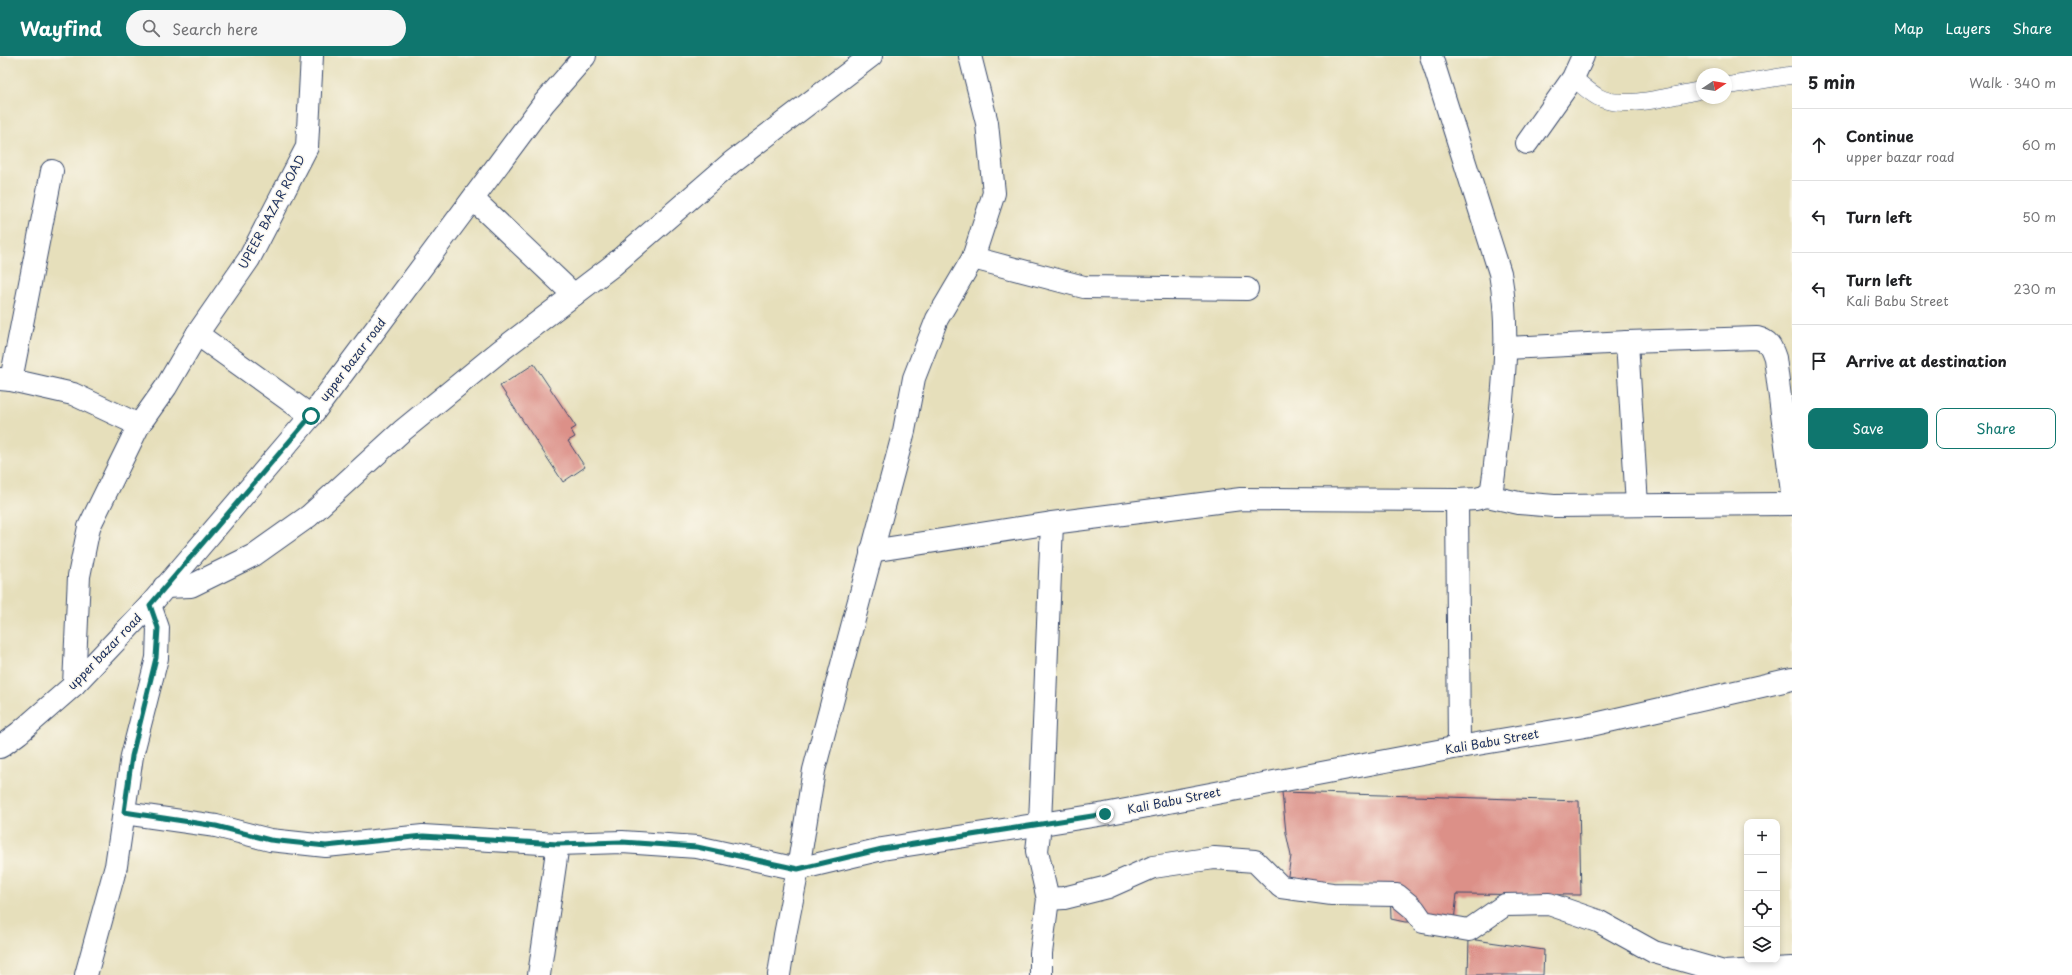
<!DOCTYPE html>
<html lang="en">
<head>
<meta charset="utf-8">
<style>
  :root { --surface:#fff; --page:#f6f6f6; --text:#202124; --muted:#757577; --line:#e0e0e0; --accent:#0f766e }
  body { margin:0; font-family:"Playpen Sans",sans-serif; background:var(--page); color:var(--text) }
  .controls { position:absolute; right:12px; bottom:12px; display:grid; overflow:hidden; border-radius:8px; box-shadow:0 2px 6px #0003 }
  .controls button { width:36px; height:36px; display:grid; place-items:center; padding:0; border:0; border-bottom:1px solid var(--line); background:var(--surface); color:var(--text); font:20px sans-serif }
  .compass { position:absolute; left:1696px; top:12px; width:36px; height:36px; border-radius:50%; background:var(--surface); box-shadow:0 2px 6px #0003; rotate:78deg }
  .stop { position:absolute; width:12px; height:12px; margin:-9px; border:3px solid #0f766e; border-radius:50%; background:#fff }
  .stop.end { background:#0f766e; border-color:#fff; box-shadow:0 1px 4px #0008 }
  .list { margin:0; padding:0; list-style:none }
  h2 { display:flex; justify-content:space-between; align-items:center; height:52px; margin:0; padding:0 16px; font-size:17px }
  h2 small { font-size:13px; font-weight:400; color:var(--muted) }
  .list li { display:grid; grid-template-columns:26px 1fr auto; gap:12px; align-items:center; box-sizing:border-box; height:72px; padding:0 16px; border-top:1px solid var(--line) }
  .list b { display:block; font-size:15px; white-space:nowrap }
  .list p { margin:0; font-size:13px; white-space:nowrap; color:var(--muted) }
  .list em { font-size:13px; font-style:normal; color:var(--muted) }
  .actions { display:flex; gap:8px; padding:12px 16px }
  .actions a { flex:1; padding:9px 0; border:1px solid var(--accent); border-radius:8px; text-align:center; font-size:14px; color:var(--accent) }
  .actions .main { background:var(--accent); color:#fff }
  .icon { flex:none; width:22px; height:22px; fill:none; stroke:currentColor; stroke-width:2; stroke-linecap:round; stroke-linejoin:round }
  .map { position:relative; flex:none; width:1792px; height:919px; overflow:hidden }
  header { display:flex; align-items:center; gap:24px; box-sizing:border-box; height:56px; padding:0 20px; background:var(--accent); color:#fff }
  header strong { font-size:19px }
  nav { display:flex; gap:22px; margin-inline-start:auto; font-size:14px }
  .search { width:280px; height:36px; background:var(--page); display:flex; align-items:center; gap:10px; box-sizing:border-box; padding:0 14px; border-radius:22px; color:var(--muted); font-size:15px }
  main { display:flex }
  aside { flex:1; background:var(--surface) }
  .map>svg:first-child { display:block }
  .building { fill:#dc9088 }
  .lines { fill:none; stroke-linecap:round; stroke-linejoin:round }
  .lane-casing { stroke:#39496c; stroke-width:18 }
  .street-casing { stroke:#39496c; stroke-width:24 }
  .secondary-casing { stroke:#39496c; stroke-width:24 }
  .lane { stroke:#fff; stroke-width:17 }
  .street { stroke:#fff; stroke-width:22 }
  .secondary { stroke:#fff; stroke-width:22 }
  .route { stroke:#0f766e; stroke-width:5 }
  .labels { text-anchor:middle; stroke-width:3; stroke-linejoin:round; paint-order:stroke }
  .street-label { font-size:12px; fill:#1b2f5e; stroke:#fbf7ec }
</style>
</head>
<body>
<header>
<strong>Wayfind</strong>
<div class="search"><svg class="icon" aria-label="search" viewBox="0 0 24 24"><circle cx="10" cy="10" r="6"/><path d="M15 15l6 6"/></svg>Search here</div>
<nav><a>Map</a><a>Layers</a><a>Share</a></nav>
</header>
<main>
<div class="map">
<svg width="1792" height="919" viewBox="0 0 1792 919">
  <rect width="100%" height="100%" fill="#fbf7ec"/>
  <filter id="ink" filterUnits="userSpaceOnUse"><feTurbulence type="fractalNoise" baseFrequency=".025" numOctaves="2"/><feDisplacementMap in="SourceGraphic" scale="8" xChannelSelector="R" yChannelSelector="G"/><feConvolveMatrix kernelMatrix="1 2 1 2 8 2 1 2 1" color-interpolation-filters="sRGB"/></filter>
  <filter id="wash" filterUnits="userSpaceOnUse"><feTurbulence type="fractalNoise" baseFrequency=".012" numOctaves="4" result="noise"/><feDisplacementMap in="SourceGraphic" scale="16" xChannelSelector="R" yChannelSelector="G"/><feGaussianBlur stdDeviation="0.9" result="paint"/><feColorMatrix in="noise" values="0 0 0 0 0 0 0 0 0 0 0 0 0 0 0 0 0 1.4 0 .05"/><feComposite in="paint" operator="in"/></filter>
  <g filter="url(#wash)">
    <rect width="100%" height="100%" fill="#e6dfbb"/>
    <g id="blocks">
      <g class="building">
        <polygon points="534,308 576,371 571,374 575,381 568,385 585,411 563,426 500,330"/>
        <polygon points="1282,736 1579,745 1581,839 1457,838 1454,865 1405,866 1391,863 1390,829 1287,826 1291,800 1286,777"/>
        <polygon points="1469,883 1544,894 1543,919 1468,919"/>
      </g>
    </g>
  </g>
  <g filter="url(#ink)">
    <use href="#blocks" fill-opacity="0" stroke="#39496c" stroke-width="1"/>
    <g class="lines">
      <g class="lane-casing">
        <g id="lane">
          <path d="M1573,22c8,6 16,14 25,19 25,14 76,-2 104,-7"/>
          <polyline points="1726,30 1792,19"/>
        </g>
      </g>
      <g class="street-casing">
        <g id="street">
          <polyline points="1527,87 1573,22 1583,0"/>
          <polyline points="473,143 574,239"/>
          <polyline points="973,202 1084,231 1247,233"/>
          <polyline points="1627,286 1637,449"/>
          <path d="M1507,292l120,-6 130,-4c12,3 14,8 18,20l17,134"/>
          <polyline points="0,323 11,324 73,338 139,369"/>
          <polyline points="11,324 52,115"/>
          <polyline points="311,360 197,278 249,203 307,91 312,0"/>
          <polyline points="1487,440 1519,447 1554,450 1792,448"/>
          <polyline points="1457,444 1459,691"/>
          <path d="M871,495l181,-28 189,-24 216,1 19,-1 11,-3 5,-8 2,-14c7,-68 18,-132 6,-201l-69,-217"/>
          <polyline points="74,629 79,520 89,471 139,369 166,331 197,278"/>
          <polyline points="124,757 216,770 270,784 326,790 423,780 558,788 622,786 697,791 798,813 882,793 1105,758 1459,691 1591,669 1792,623"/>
          <polyline points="1048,843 1064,842 1108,831 1153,811 1214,802 1255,805 1281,831 1332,838 1397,839 1414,853 1423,866 1469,874 1505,849 1549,848 1598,865 1654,896 1724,916 1792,912"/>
          <polyline points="86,919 116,810 132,700 157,602 158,572 150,549"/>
          <polyline points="539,919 558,788"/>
          <polyline points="779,919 785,879 798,813 814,714 904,375 914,322 937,263 973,202 994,137 987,67 970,0"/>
          <polyline points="1041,919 1041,897 1048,843 1037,795 1040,768 1052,467"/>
        </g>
      </g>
      <g class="secondary-casing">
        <g id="secondary">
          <polyline points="164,531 191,530 254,499 309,460 402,375 500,295 612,210 732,106 871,0"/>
          <polyline points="0,691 19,677 74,629 150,549 311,360 544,47 585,0"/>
        </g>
      </g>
      <use href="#lane" class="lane"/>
      <use href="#street" class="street"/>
      <use href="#secondary" class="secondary"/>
    </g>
  </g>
  <g class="lines" filter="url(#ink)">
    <polyline class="route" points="311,360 150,549 158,572 156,602 132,700 124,756 216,770 270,784 326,790 423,780 558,788 622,786 697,791 798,813 882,793 1105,758"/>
  </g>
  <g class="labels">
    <g class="street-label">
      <text transform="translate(272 156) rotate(-62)" y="4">UPEER BAZAR ROAD</text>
      <text transform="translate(353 304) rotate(-53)" y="4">upper bazar road</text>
      <text transform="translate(105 596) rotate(-46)" y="4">upper bazar road</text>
      <text transform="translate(1492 686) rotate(-10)" y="4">Kali Babu Street</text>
      <text transform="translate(1174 745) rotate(-11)" y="4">Kali Babu Street</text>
    </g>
  </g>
</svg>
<div class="controls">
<button>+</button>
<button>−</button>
<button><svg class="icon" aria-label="locate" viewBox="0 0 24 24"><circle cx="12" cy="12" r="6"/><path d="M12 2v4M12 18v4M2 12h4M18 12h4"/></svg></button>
<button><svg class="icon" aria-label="layers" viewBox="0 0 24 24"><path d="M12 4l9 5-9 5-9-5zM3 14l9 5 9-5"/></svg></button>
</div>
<svg class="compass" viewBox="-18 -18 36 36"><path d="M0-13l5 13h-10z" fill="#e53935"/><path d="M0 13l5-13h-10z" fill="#757577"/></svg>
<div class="stop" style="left:311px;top:360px"></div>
<div class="stop end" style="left:1105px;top:758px"></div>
</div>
<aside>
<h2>5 min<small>Walk · 340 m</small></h2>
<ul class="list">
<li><svg class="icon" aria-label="ahead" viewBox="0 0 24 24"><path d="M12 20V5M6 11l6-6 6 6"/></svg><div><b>Continue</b><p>upper bazar road</p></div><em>60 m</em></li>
<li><svg class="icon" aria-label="left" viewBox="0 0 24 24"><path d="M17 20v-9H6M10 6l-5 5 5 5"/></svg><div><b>Turn left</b></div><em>50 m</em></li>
<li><svg class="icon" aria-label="left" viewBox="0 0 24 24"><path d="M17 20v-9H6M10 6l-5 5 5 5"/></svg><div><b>Turn left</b><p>Kali Babu Street</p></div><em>230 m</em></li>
<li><svg class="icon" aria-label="arrive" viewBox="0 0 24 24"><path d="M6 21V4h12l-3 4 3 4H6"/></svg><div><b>Arrive at destination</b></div></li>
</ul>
<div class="actions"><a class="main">Save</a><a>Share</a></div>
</aside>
</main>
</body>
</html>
